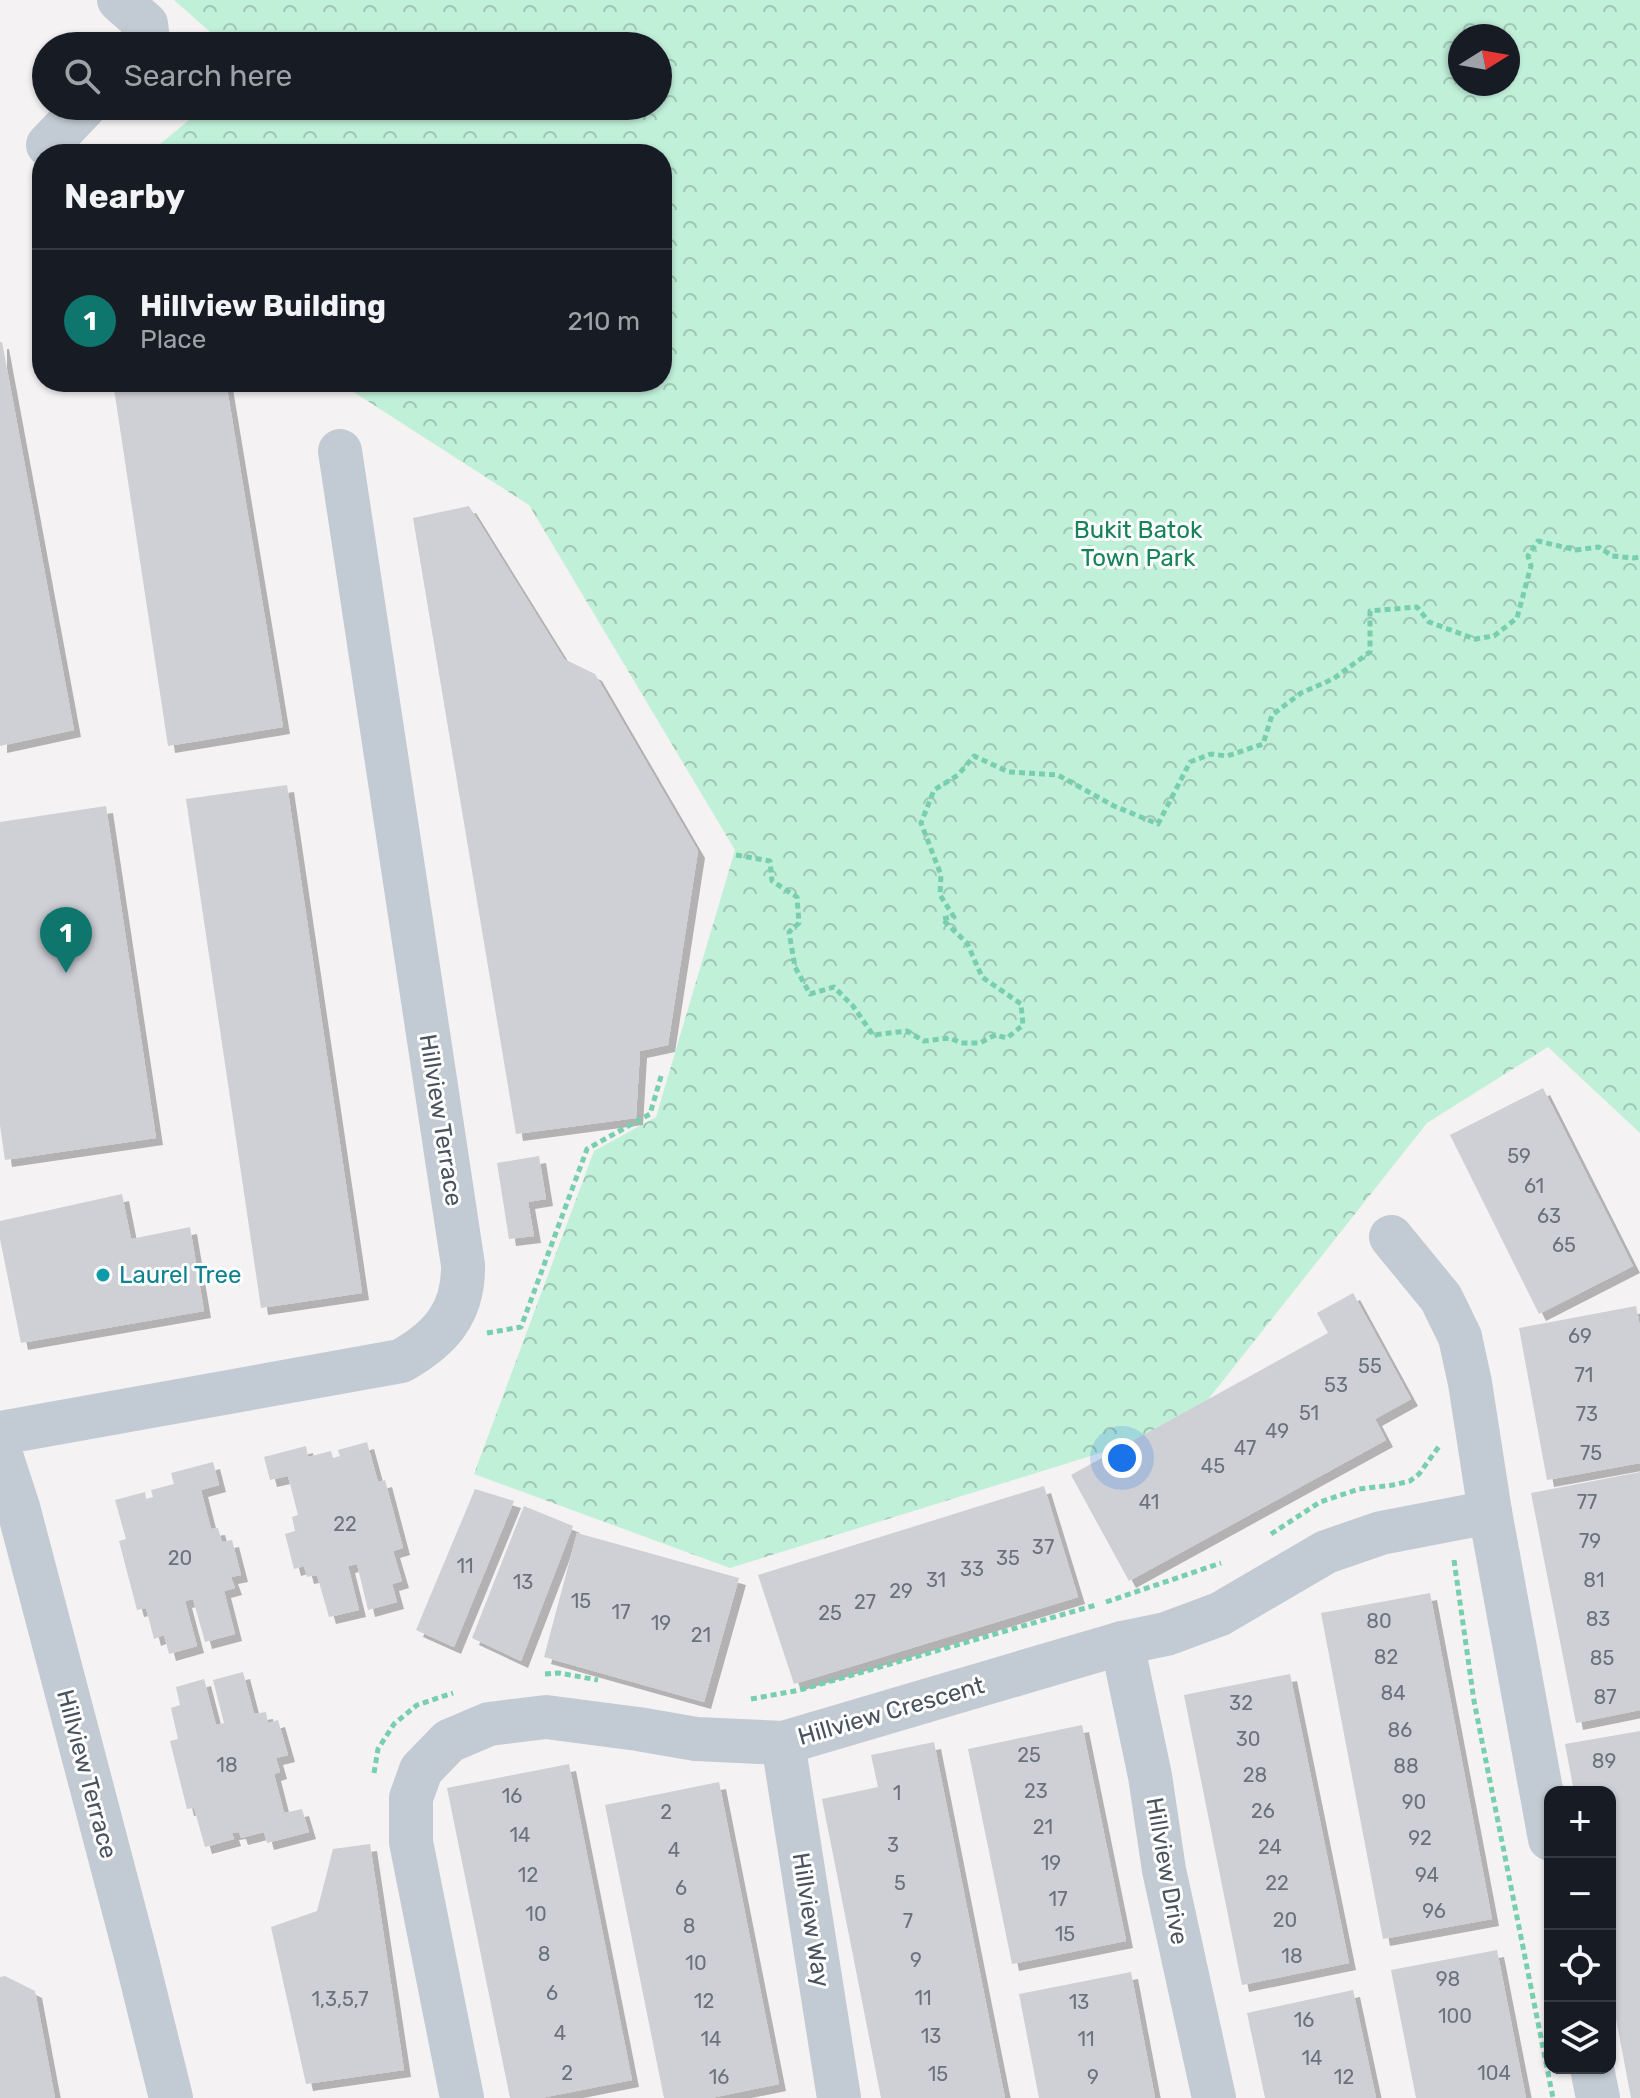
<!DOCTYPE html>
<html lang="en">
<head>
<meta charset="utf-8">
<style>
  :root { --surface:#171b24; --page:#20242c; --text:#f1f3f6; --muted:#9ea1a6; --line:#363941; --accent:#0f766e }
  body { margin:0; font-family:Rubik,sans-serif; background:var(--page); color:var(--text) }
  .controls { position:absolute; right:24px; bottom:24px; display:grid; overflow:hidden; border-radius:16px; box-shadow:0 2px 6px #0004 }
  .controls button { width:72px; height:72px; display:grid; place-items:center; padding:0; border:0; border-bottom:2px solid var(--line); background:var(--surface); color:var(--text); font:40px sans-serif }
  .compass { position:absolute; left:1448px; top:24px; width:72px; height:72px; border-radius:50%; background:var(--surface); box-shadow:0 2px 6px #0004; rotate:79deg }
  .you { position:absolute; left:1122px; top:1458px; width:28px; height:28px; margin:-20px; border:6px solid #fff; border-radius:50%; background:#1a73e8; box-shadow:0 0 0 12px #1a73e833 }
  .badge { display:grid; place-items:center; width:52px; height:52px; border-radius:50%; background:var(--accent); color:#fff; font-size:26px; font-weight:700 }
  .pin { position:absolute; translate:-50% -66px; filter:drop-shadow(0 2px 4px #0008) }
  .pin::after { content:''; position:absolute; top:42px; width:28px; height:24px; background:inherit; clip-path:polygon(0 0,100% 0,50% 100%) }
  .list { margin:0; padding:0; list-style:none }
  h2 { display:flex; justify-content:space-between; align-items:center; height:104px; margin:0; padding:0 32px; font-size:34px }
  h2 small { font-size:26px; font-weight:400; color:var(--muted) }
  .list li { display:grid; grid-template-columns:52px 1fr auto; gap:24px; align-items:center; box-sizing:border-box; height:144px; padding:0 32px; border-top:2px solid var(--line) }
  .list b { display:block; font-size:30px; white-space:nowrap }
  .list p { margin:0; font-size:26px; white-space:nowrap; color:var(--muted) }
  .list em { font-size:26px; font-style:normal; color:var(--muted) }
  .icon { flex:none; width:44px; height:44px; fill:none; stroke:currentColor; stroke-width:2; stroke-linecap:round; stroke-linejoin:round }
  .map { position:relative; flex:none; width:1640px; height:2098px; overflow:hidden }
  .search { position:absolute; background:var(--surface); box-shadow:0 2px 6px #0004; left:32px; top:32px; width:640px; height:88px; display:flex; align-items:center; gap:20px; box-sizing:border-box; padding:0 28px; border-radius:44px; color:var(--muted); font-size:30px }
  .panel { position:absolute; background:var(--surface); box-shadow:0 2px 6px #0004; left:32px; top:144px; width:640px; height:248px; border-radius:32px }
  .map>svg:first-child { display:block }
  .forest { fill:url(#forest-crowns); fill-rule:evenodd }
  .building { fill:#ced0d6; filter:url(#shadow) }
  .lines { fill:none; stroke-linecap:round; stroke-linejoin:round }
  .path { stroke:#78cfaf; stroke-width:5; stroke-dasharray:6 4; stroke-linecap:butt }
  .minor { stroke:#c2cad3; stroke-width:44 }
  .culture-dot { fill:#0f9aa8; stroke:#fff; stroke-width:3 }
  .labels { text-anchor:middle; stroke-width:6; stroke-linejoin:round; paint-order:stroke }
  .number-label { font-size:20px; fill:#6a727d }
  .park-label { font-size:24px; fill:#17835a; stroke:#fff }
  .street-label { font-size:24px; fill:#49525f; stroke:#fff }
  .culture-label { font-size:24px; fill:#0d838f; stroke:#fff; text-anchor:start }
</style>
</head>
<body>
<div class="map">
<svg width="1640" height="2098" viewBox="0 0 1640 2098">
  <defs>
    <pattern id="forest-crowns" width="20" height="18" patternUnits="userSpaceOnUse" patternTransform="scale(2)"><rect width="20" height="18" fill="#c1f0d9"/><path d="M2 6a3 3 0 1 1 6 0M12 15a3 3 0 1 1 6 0" fill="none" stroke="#9fc5b3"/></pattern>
    <filter id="shadow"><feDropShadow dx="7" dy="7" stdDeviation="0" flood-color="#0004"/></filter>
  </defs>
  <rect width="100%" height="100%" fill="#f4f2f2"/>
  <path class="forest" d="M174,0h1466v1133l-92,-86 -121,76 -240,303 -457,142 -256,-94 120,-323 62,-34 79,-267 -206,-345 -191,-123h324v-228h-514l58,-48h452v-60h-432zM1460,36h48v48h-48z"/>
  <g class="building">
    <polygon points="0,342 2,342 74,730 0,746"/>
    <polygon points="113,382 226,382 283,727 168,746"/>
    <polygon points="469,506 564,659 595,674 698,851 668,1045 640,1051 636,1118 516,1134 413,518"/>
    <polygon points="287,785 362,1293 261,1308 186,799"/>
    <polygon points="106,806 156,1138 5,1160 0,1125 0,822"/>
    <polygon points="1543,1088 1633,1266 1539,1314 1450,1135"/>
    <polygon points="539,1156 546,1199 528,1202 534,1236 509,1239 497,1163"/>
    <polygon points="122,1194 131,1239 190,1227 204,1311 21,1343 0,1239 0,1221"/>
    <polygon points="1353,1293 1411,1399 1375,1419 1386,1440 1129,1581 1071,1475 1328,1333 1317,1313"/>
    <polygon points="1636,1306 1640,1327 1640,1463 1547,1480 1519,1328"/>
    <polygon points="367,1442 378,1482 385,1480 403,1548 393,1551 402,1581 392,1584 397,1602 368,1610 357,1564 348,1566 359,1610 329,1617 317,1575 307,1577 304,1566 294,1569 285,1534 295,1531 292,1517 298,1515 288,1476 270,1480 264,1457 306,1446 308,1457 331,1451 333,1458 340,1456 338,1450"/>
    <polygon points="213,1462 219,1485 201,1490 211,1529 218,1528 222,1542 232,1540 241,1575 231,1577 235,1588 224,1591 235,1634 205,1642 193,1599 185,1601 197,1646 169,1654 164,1635 154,1639 146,1608 137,1610 119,1541 126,1539 115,1500 145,1492 146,1499 153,1497 151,1490 174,1484 171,1473"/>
    <polygon points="1640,1472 1640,1710 1576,1723 1531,1493"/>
    <polygon points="1044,1486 1078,1597 794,1684 758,1575"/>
    <polygon points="475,1489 514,1501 454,1647 416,1630"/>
    <polygon points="524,1506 573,1526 521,1661 472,1638"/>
    <polygon points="577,1533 739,1578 704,1702 544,1657"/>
    <polygon points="1430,1593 1492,1919 1383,1939 1321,1613"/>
    <polygon points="243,1672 254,1714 266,1712 268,1723 278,1720 288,1755 276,1758 280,1772 274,1774 284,1813 302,1809 309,1832 267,1843 264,1832 241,1838 239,1832 232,1833 234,1839 205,1847 194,1808 187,1809 170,1741 178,1739 171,1708 180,1705 176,1687 204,1679 216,1725 224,1723 213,1680"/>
    <polygon points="1290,1674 1349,1963 1242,1985 1184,1695"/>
    <polygon points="1082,1725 1126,1941 1012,1964 968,1749"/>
    <polygon points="1640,1731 1640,2098 1631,2098 1610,1987 1610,1792 1574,1792 1565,1744"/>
    <polygon points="934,1742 994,2043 1005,2098 881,2098 860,1991 822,1799 878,1787 871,1755"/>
    <polygon points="569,1764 632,2080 541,2098 510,2098 447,1788"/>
    <polygon points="719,1782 779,2084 711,2098 664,2098 605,1805"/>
    <polygon points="370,1844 404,2070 306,2084 271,1927 317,1911 333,1849"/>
    <polygon points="1497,1950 1526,2098 1416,2098 1391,1970"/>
    <polygon points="1131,1972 1155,2098 1039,2098 1019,1994"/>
    <polygon points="5,1976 35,1991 55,2098 0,2098 0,1977"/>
    <polygon points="1353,1990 1376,2098 1265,2098 1247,2013"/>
  </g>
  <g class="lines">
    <g class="path">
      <polyline points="736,855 770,861 772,881 797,897 799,923 789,932 795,967 810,994 834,987 853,1006 873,1035 907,1031 924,1041 950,1038 961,1043 980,1043 995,1035 1007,1038 1023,1025 1021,1004 982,977 967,943 942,919 954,917 940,895 941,875 921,823 934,790 958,775 974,756 1009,772 1058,775 1114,806 1158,824 1190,762 1211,754 1227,756 1263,744 1272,715 1301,693 1333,679 1370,652 1370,611 1417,607 1429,622 1475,639 1494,636 1517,618 1531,566 1528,556 1538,541 1576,550 1599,547 1612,556 1634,558 1640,557"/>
      <polyline points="487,1333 521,1327 587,1149 650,1114 662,1073"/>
      <polyline points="1271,1534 1320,1502 1359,1489 1393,1485 1410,1481 1419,1474 1440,1445"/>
      <polyline points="1454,1560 1474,1701 1553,2098"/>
      <polyline points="1106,1602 1221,1563"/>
      <polyline points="545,1674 559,1673 598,1680"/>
      <polyline points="751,1699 800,1690 1096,1605"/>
      <polyline points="374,1773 378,1749 394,1724 417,1705 453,1693"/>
    </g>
    <g class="minor">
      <polyline points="119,0 146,24 147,32 138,46"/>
      <polyline points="48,145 85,106"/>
      <polyline points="1391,1237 1441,1298 1460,1337 1470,1383 1490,1512 1550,1839"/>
      <path d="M0,1433l401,-72c39,-22 63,-48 62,-96l-123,-814"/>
      <polyline points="0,1452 18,1507 136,1956 171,2098"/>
      <polyline points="1122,1643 1150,1776 1164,1870 1214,2098"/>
      <polyline points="783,1743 839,2098"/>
      <polyline points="1592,2068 1598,2098"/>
      <polyline points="462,2098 411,1842 411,1798 421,1770 449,1741 489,1724 546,1717 638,1729 696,1739 783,1743 1122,1643 1166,1634 1220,1614 1326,1552 1381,1533 1490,1512"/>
    </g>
  </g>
  <circle class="culture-dot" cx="103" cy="1275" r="8"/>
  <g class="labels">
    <g class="number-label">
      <text x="1519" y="1163">59</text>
      <text x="1534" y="1193">61</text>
      <text x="1549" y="1223">63</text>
      <text x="1564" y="1252">65</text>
      <text x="1580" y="1343">69</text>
      <text x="1370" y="1373">55</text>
      <text x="1584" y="1382">71</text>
      <text x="1336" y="1392">53</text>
      <text x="1309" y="1420">51</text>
      <text x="1587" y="1421">73</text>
      <text x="1277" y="1438">49</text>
      <text x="1245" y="1455">47</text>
      <text x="1591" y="1460">75</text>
      <text x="1213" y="1473">45</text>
      <text x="1149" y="1509">41</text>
      <text x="1587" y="1509">77</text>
      <text x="345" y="1531">22</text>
      <text x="1590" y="1548">79</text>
      <text x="1043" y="1554">37</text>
      <text x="180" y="1565">20</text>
      <text x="1008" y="1565">35</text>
      <text x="465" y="1573">11</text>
      <text x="972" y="1576">33</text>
      <text x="936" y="1587">31</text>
      <text x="1594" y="1587">81</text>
      <text x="523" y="1589">13</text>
      <text x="901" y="1598">29</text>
      <text x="581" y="1608">15</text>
      <text x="865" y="1609">27</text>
      <text x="621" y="1619">17</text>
      <text x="830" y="1620">25</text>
      <text x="1598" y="1626">83</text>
      <text x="1379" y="1628">80</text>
      <text x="661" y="1630">19</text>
      <text x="701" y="1642">21</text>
      <text x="1386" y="1664">82</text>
      <text x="1602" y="1665">85</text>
      <text x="1393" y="1700">84</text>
      <text x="1605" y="1704">87</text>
      <text x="1241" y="1710">32</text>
      <text x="1400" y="1737">86</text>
      <text x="1248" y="1746">30</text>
      <text x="1029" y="1762">25</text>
      <text x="1604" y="1768">89</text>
      <text x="227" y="1772">18</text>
      <text x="1406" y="1773">88</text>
      <text x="1255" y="1782">28</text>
      <text x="1036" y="1798">23</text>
      <text x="897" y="1800">1</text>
      <text x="512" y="1803">16</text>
      <text x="1414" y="1809">90</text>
      <text x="1263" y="1818">26</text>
      <text x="666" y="1819">2</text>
      <text x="1043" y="1834">21</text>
      <text x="520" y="1842">14</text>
      <text x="1420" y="1845">92</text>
      <text x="893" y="1852">3</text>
      <text x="1270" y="1854">24</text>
      <text x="674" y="1857">4</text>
      <text x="1051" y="1870">19</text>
      <text x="528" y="1882">12</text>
      <text x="1427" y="1882">94</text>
      <text x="900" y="1890">5</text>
      <text x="1277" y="1890">22</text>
      <text x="681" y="1895">6</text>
      <text x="1058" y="1906">17</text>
      <text x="1434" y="1918">96</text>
      <text x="536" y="1921">10</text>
      <text x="1285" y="1927">20</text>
      <text x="908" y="1928">7</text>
      <text x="689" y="1933">8</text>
      <text x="1065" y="1941">15</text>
      <text x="544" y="1961">8</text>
      <text x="1292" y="1963">18</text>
      <text x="916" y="1967">9</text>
      <text x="696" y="1970">10</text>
      <text x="1448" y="1986">98</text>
      <text x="552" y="2000">6</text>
      <text x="923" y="2005">11</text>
      <text x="340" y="2006">1,3,5,7</text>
      <text x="704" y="2008">12</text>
      <text x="1079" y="2009">13</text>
      <text x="1455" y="2023">100</text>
      <text x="1304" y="2027">16</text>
      <text x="560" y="2040">4</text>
      <text x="931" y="2043">13</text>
      <text x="711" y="2046">14</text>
      <text x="1086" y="2046">11</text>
      <text x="1312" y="2065">14</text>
      <text x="567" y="2080">2</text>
      <text x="1494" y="2080">104</text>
      <text x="938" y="2081">15</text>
      <text x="719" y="2084">16</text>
      <text x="1093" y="2084">9</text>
      <text x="1344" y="2084">12</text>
    </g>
    <g class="park-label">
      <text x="1138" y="538">Bukit Batok<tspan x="1138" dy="28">Town Park</tspan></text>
    </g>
    <g class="street-label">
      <text transform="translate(441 1120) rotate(81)" y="8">Hillview Terrace</text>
      <text transform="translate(891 1711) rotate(-16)" y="8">Hillview Crescent</text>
      <text transform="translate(87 1774) rotate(75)" y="8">Hillview Terrace</text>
      <text transform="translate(1167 1871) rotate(80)" y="8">Hillview Drive</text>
      <text transform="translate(811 1920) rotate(81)" y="8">Hillview Way</text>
    </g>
    <g class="culture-label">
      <text x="119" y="1283">Laurel Tree</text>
    </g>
  </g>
</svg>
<div class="controls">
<button>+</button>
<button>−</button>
<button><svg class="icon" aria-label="locate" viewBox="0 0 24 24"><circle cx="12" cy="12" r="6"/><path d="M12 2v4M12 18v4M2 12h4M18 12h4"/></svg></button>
<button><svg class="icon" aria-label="layers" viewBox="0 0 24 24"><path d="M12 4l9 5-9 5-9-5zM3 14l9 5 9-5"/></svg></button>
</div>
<svg class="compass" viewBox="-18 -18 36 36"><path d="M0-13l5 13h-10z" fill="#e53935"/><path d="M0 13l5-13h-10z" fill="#9ea1a6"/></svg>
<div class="you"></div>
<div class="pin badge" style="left:66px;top:973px">1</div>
<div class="search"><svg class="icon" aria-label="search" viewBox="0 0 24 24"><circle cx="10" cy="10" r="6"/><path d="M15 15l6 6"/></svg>Search here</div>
<section class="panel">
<h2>Nearby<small></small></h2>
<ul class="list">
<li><span class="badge">1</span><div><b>Hillview Building</b><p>Place</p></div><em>210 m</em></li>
</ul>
</section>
</div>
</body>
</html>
